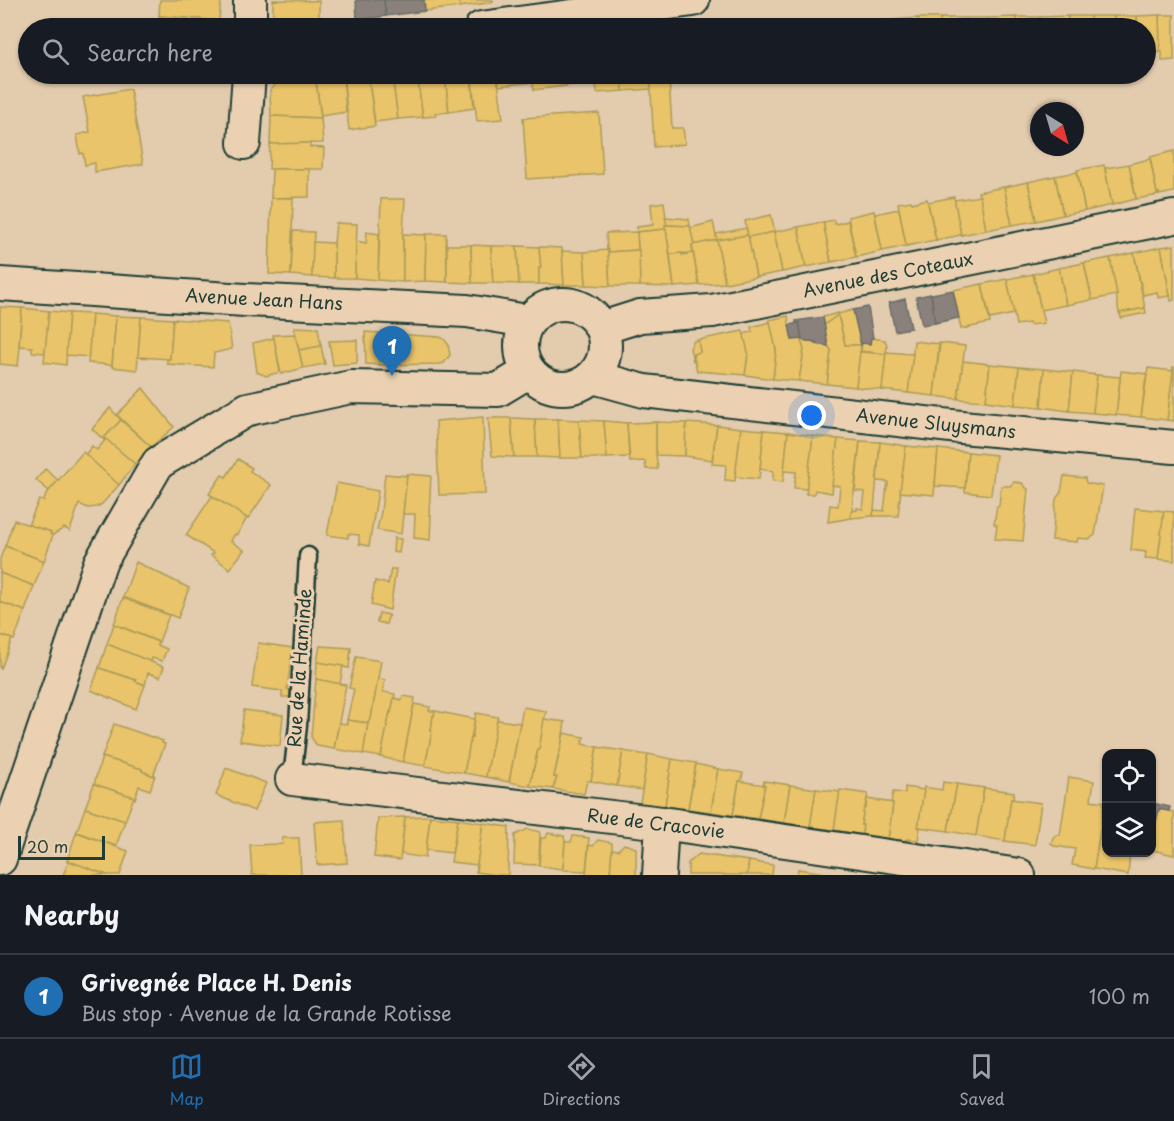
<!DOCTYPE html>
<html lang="en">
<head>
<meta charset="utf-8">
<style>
  :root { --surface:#171b24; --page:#242831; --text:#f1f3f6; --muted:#9ea1a6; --line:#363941; --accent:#1f6fb2 }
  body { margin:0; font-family:"Playpen Sans",sans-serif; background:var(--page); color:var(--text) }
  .controls { position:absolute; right:18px; bottom:18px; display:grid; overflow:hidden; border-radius:12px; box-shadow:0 2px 4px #0004 }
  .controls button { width:54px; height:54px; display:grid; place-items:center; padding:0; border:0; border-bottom:2px solid var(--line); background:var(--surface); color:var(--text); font:30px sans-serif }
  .compass { position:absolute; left:1030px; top:102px; width:54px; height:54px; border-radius:50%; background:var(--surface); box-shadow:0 2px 4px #0004; rotate:143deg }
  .scale { position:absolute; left:18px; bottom:15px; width:87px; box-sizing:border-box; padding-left:6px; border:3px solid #1f3d34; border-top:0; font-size:16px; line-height:21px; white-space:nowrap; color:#1f3d34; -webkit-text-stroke:4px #ebd1b2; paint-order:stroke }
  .you { position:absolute; left:812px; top:416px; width:21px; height:21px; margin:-15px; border:4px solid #fff; border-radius:50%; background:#1a73e8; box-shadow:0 0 0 9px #1a73e833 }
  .badge { display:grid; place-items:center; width:39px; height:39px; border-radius:50%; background:var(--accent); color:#fff; font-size:20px; font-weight:700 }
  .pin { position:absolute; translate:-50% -50px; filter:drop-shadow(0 2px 3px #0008) }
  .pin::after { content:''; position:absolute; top:32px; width:21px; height:18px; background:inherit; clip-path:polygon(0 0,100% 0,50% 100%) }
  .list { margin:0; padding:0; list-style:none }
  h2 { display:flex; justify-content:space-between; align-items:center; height:78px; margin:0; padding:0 24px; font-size:26px }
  h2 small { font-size:20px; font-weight:400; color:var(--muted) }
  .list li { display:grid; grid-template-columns:39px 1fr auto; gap:18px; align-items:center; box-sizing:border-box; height:84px; padding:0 24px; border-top:2px solid var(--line) }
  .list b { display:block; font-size:22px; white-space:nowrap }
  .list p { margin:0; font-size:20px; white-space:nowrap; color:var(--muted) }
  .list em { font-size:20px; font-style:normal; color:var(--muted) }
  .icon { flex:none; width:33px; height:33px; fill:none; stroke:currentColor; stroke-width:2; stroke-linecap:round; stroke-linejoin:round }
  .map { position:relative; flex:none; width:1174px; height:875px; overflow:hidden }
  .search { position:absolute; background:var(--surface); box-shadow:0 2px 4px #0004; left:18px; right:18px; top:18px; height:66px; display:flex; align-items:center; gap:15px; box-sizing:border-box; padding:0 21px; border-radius:33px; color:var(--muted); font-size:22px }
  .sheet { height:162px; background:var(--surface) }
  nav { display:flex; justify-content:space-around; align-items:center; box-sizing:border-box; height:84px; border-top:2px solid var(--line); background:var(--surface); font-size:16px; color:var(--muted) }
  nav a { display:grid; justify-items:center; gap:3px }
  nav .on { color:var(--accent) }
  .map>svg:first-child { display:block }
  .homes { fill:#e9c46a; stroke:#ac9c5a; stroke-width:1.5 }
  .industry { fill:#8a817c; stroke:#6a6d66; stroke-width:1.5 }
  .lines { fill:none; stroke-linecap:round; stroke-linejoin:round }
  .lane-casing { stroke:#1f3d34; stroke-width:21 }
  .street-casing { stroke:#1f3d34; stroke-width:36 }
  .lane { stroke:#ebd1b2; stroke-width:16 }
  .street { stroke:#ebd1b2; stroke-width:32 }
  .labels { text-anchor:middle; stroke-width:6; stroke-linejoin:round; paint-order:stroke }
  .street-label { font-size:18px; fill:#1f3d34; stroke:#ebd1b2 }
</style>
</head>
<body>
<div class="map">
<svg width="1174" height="875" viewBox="0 0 1174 875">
  <rect width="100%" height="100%" fill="#e3cbad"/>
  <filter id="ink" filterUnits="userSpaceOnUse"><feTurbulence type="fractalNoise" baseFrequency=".0167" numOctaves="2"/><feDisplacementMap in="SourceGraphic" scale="12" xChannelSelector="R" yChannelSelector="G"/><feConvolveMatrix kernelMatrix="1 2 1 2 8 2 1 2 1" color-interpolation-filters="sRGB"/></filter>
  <g filter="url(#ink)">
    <g class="homes">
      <polygon points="160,0 221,0 219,21 159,16"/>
      <polygon points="273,0 319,1 319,24 282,28 273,21"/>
      <polygon points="424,0 459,0 460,7 425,11"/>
      <polygon points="459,0 493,0 493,2 460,7"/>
      <polygon points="1159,15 1174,15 1174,60 1162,61 1162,51 1160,52"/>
      <polygon points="1159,15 1160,52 1146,52 1146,28 1137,28 1137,16"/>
      <polygon points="159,16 219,21 219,28 159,28"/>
      <polygon points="1068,16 1090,16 1090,28 1067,28"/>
      <polygon points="1068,16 1067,28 1041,28 1040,17"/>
      <rect x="1090" y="16" width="24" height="12"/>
      <rect x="1114" y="16" width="23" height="12"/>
      <polygon points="1017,17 1040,17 1041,28 1017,28"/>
      <polygon points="1017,17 1017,28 988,28 988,18"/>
      <polygon points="918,18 940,18 940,28 919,28"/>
      <polygon points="918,18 919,28 894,28 893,20"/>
      <rect x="940" y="18" width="26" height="10"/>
      <rect x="966" y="18" width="22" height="10"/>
      <polygon points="893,20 894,28 871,28 871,22"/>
      <polygon points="871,22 871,28 850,28 850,23"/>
      <polygon points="850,23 850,28 828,28 827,25"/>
      <polygon points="827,25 828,28 807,28 806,26"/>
      <polygon points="343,74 346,112 321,116 315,75"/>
      <polygon points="343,74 368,74 375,126 349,130"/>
      <polygon points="368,74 392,74 398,119 375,122"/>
      <polygon points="392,74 417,74 423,117 398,119"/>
      <polygon points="417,74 445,74 449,112 435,113 436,116 423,117"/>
      <polygon points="445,74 471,74 474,108 449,112"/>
      <polygon points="471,74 497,74 503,119 477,121"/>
      <polygon points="497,74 531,74 533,82 499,86"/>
      <polygon points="531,74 563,74 565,86 534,90"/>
      <polygon points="563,74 595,74 596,82 565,86"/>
      <polygon points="595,74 622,74 623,91 597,93"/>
      <polygon points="622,74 650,74 651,89 623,91"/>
      <polygon points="650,74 678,74 663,74 663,80 669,79 672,128 683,128 685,144 654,147"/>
      <polygon points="722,74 744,74 745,77 722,80"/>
      <polygon points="744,74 766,74 767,77 745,78"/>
      <rect x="778" y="74" width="10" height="6"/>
      <polygon points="788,74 809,74 809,75 788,77"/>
      <polygon points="967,74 989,74 967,76"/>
      <rect x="1023" y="74" width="19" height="4"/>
      <polygon points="315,75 321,118 271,116 270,90 280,80"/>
      <polygon points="130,89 143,164 95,172 95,163 85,165 83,153 80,154 77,135 90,132 83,97"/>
      <polygon points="599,113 603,174 527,179 523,118"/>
      <polygon points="271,116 321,118 323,143 270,144"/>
      <polygon points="310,143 310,147 324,148 323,169 269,169 270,144"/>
      <polygon points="1174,151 1174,192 1159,195 1159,193 1157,194 1150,157"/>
      <polygon points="1150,159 1157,194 1159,193 1159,195 1136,199 1129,164"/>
      <polygon points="1129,164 1136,199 1112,205 1105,168"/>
      <polygon points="1104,165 1112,205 1085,211 1077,170"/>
      <polygon points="272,169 309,169 309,197 271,198"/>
      <polygon points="1077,172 1085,211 1063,215 1055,176"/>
      <polygon points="1055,176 1063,215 1036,221 1028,182"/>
      <polygon points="1028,182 1036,221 1012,225 1004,187"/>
      <polygon points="1004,187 1012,225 986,230 978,192"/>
      <polygon points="980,196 986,230 961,235 954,200"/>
      <polygon points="954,197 961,235 936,240 928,202"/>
      <polygon points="271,198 293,198 291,275 269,274"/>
      <polygon points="381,199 405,199 403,234 403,282 378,280"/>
      <polygon points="927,199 936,240 906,246 898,203 911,201 912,203"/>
      <polygon points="664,202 667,225 665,225 666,229 637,232 637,227 653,225 651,204"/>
      <polygon points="899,209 906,246 882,251 875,214"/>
      <polygon points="874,211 882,251 856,257 848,217"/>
      <polygon points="771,215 775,232 748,237 745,221"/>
      <polygon points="665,217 689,219 690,226 667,225"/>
      <polygon points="834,220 835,224 848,221 856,257 831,262 823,222"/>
      <polygon points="713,222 717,240 694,245 690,228"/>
      <polygon points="823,222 831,262 806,267 798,227"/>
      <polygon points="336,223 357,224 355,278 334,278 334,243"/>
      <polygon points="665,225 690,226 694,245 692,245 693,253 670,254"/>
      <polygon points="798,227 806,267 782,272 774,232"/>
      <polygon points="746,228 748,235 717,240 716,234"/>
      <polygon points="666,229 674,287 640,286 637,232"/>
      <polygon points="293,231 314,232 312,277 291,275"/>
      <polygon points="367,232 379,234 378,280 355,278 356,241 366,243"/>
      <polygon points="637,232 638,250 608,252 608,250 607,250 606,233"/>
      <polygon points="774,232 782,272 756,277 748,237"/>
      <polygon points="403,234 426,235 425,281 403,282"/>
      <polygon points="426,234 446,234 447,282 425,281"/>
      <polygon points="748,235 756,277 725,283 717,240"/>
      <polygon points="717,240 725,283 699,285 692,245"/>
      <polygon points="313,242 334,243 334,278 312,277"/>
      <polygon points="447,245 471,245 472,283 447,282"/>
      <polygon points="471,245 491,246 493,283 472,283"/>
      <polygon points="1174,245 1174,300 1171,301 1161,247"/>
      <polygon points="491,246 517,246 519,284 493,283"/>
      <polygon points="517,246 539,247 541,268 539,268 539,284 519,284"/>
      <polygon points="539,247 562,248 564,285 539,284 539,268 541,268"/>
      <polygon points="1161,247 1170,296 1158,298 1157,292 1143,295 1134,253"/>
      <polygon points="608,250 610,286 586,285 584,252"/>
      <polygon points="638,250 639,250 640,286 610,286 608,252"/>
      <polygon points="562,251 584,252 586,285 564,285"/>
      <polygon points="682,253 682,255 693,253 699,285 674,287 670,254"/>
      <polygon points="1134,253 1145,308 1119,313 1116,295 1117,295 1110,258"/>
      <polygon points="1110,258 1117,295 1092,300 1084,263"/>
      <polygon points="1084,263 1092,300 1066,305 1059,268"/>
      <polygon points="1059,268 1066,305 1041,310 1033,274"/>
      <polygon points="1033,274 1044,323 1030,325 1029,323 1016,325 1007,279"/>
      <polygon points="1007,279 1014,314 990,319 982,284"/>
      <polygon points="982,284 990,323 961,329 953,290"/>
      <polygon points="0,307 22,308 19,346 20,347 18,366 0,364"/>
      <polygon points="22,308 49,311 45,353 32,352 32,347 19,346"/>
      <polygon points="1145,308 1146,313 1121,318 1120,313"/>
      <polygon points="853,310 861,345 845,345 838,314"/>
      <polygon points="49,311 69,313 66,365 44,362"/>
      <polygon points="69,313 92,314 89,357 66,355"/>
      <polygon points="838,313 838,315 824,325 823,317"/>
      <polygon points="92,314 116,316 112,365 88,363"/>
      <polygon points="838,315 845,345 861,345 856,387 827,384 831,350 828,346 824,325"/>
      <polygon points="116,316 141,317 137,370 112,367"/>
      <polygon points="788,316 792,340 802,339 801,340 804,350 799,381 773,379 776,350 769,320"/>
      <polygon points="141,317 173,319 170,359 138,357"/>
      <polygon points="173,319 228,323 232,349 214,353 213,367 167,364 167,359 170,359"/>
      <polygon points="770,322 776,350 773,379 745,375 748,353 743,334 752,332 751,327"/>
      <polygon points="294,327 318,328 321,346 299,350"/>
      <polygon points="743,331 748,353 745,375 697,371 693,354 700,352 698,340"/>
      <polygon points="365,332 379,333 379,365 366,364"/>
      <polygon points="379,333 440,337 444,339 448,344 450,355 444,363 440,364 379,365"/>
      <polygon points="295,334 303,368 281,374 273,335"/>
      <polygon points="274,338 280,372 266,376 257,372 253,343"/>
      <polygon points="871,338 885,340 887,345 886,354 861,351 862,343 870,344"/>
      <polygon points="357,340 357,363 333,365 329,341"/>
      <polygon points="698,340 700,352 693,354 694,361 693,361 690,348 694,341"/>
      <polygon points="801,340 816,342 816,344 828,346 831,350 827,384 799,381 804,350"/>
      <polygon points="914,341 939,344 934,396 908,393"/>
      <polygon points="940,343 965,346 958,399 934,396"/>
      <polygon points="321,346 325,364 303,368 299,350"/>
      <polygon points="860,352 886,354 882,390 856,387"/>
      <polygon points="886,352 913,354 908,393 882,390"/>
      <polygon points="963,361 990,364 986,401 958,399"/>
      <polygon points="990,364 1019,367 1015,405 986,401"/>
      <polygon points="1019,367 1044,369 1041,407 1015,405"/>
      <polygon points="1173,367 1174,367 1174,421 1167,420"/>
      <polygon points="1148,368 1173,371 1167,420 1141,417"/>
      <polygon points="1044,369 1073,372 1069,411 1041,407"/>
      <polygon points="1121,371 1147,374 1145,384 1141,417 1116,415"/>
      <polygon points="1073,372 1097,375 1093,413 1069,411"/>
      <polygon points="1097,375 1120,377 1116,415 1093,413"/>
      <polygon points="143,388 174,427 151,447 117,415"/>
      <polygon points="110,408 121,420 104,438 106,439 105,441 92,429"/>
      <polygon points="483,417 485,494 439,495 436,421"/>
      <polygon points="488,418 511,418 514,457 492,456"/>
      <polygon points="511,418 535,419 537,457 514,457"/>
      <polygon points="535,419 558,419 560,458 537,457"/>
      <polygon points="558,419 579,420 582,458 560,458"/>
      <polygon points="121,420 151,447 135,464 104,438"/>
      <polygon points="579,420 604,421 607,458 582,458"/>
      <polygon points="604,421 627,423 629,457 607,458"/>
      <polygon points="656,422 686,423 685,456 656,455"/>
      <polygon points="656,422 656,455 658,469 646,469 645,461 630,462 627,423"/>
      <polygon points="686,423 717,425 712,460 685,456"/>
      <polygon points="717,425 741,428 735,481 725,480 726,465 712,464"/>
      <polygon points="741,428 764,430 759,479 735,477"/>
      <polygon points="764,430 788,432 783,482 773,481 773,471 760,469"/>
      <polygon points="788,432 813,436 807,489 794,488 796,472 784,471"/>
      <polygon points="813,436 838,439 832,493 815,490 814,494 806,494"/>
      <polygon points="106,439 135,464 119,485 85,455 92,446 97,450"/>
      <polygon points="838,439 860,441 851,518 828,522 830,505 838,506 840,486 832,485"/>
      <polygon points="860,441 880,442 874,510 873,516 851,518 851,511 857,510 857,508 863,509 865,492 855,491"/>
      <polygon points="880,442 906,446 898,516 873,516 874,510 884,511 887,486 888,486 888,482 877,481"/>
      <polygon points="906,446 938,449 934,495 900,492"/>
      <polygon points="938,449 968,452 965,488 935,486"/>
      <polygon points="83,452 119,485 102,504 97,507 88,508 79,504 70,531 64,528 53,535 50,534 51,532 28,525 39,500 44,501 46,494"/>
      <polygon points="968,452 996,455 991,495 965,492"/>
      <polygon points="238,459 252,468 250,471 271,485 248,519 209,494 222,475 226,477"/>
      <polygon points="45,469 58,480 49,491 36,480"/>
      <polygon points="385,474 407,476 401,534 377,530 381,512"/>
      <polygon points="406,474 431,476 429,515 431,515 430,540 414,538 415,514 403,514 407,476"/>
      <polygon points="1064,476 1085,478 1086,483 1103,486 1095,535 1089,539 1078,538 1077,542 1052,540 1056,499 1061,492"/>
      <polygon points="1014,482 1022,483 1026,488 1028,489 1023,541 995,539 997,525 994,524 997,506 999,506 1001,486 1010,486"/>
      <polygon points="337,483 378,491 369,546 359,544 359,535 348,534 348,538 327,535"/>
      <polygon points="212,496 247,518 237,535 235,534 231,541 244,550 230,569 211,555 214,553 186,535"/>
      <polygon points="1135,508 1164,511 1158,559 1145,558 1146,552 1131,550"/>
      <polygon points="1164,511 1174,512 1174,561 1158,559"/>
      <polygon points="14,520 51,532 50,534 53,535 44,561 5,546"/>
      <polygon points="394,538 401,539 399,553 393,552"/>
      <polygon points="5,546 44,561 34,586 0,573 0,559"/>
      <polygon points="136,562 189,588 178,618 126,598 126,599 123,598"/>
      <polygon points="391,569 396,569 390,610 371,605 375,581 388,584"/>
      <polygon points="0,573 34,586 25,611 0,602"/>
      <polygon points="123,598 169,615 159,642 114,624"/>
      <polygon points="0,602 25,611 14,640 0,635"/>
      <polygon points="379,613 389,615 386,624 377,622"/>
      <polygon points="114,624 158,642 157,645 167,649 162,661 152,658 151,662 107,644"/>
      <polygon points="0,635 12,639 1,669 0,668"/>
      <polygon points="258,643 293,648 287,689 290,690 290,697 282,697 282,691 252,687"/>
      <polygon points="107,644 164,667 160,677 148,673 145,685 135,681 136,680 99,668"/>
      <polygon points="320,646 351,648 349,668 317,662"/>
      <polygon points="356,657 381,661 371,719 370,719 368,723 347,720 354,689 349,688"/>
      <polygon points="317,662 343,666 340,684 316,679"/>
      <polygon points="99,668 136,680 135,681 145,685 136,709 91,690"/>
      <polygon points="378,678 385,680 383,692 395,694 391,713 390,712 381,757 363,754 368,723 370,719 371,719"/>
      <polygon points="316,679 346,685 334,749 317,746 311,737"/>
      <polygon points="403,696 415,698 403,762 381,757 390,712 391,713 394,698 402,700"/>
      <polygon points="414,704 430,707 429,711 435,711 434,716 433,716 431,731 432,732 425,766 403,762"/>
      <polygon points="523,707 546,711 539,750 538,749 530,786 509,782"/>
      <polygon points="244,710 283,715 280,746 240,741"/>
      <polygon points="435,711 475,719 464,773 425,766 432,732 431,731 433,716 434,716"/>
      <polygon points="476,713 498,717 486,777 464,773 471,738 472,738"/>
      <polygon points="544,719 565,722 560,753 559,753 554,777 557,777 553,789 530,786 538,749 539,750"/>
      <polygon points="347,720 368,723 363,754 334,749 339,723 347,724"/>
      <polygon points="497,720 520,723 509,782 486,777"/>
      <polygon points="114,724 163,741 162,743 165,744 153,776 142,771 142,769 102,757"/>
      <polygon points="564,733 584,737 582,744 597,747 591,781 587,781 584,794 553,789 557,777 554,777"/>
      <polygon points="597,747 623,751 617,786 591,781"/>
      <polygon points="623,751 648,755 642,790 617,786"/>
      <polygon points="648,754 672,759 665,806 640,803"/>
      <polygon points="102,757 142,769 142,771 153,776 154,774 155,775 150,790 139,786 135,799 133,798 134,797 94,784"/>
      <polygon points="672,759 696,763 688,809 665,806"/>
      <polygon points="696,764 718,769 711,812 688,809"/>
      <polygon points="226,768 266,783 254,811 216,795"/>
      <polygon points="718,769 743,773 741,782 739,781 733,815 711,812"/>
      <polygon points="1069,777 1094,781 1091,800 1104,802 1094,869 1072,865 1075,849 1054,846 1051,843 1053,838 1056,835 1060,835"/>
      <polygon points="739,781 765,785 758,819 733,815"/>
      <polygon points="764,781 790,785 784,823 758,819 765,785 763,785"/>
      <polygon points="943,782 957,784 948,831 918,827 924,787 942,790"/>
      <polygon points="94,784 134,797 125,821 85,808"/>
      <polygon points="957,784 984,788 976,836 948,831"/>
      <polygon points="790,785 816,789 810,827 784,823"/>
      <polygon points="905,787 924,790 918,827 920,827 918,840 906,839 906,841 888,839 893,803 891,803 893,792 905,793"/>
      <polygon points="984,788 1014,792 1013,799 1011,799 1005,841 976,836"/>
      <polygon points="816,789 840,792 834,830 810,827"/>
      <polygon points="840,790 868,794 861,825 863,825 862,835 834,830"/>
      <polygon points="867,799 893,803 888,839 862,835 863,825 861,825 864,808 866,808"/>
      <polygon points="1011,799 1041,803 1035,845 1005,841"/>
      <polygon points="85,808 125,821 116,846 79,833 76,833"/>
      <polygon points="1159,809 1174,812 1174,855 1152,850 1152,840"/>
      <polygon points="430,816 458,819 452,853 426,850"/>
      <polygon points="430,816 425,858 401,854 405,817"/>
      <polygon points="405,817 400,860 374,857 378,818"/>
      <polygon points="458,819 483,823 477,865 451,862"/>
      <polygon points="344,820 347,863 317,865 314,822"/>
      <polygon points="1102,820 1106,820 1106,852 1130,852 1128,875 1094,869"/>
      <polygon points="483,823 509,827 508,875 497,875 476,872"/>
      <polygon points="528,829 540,832 539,865 514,864 515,835"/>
      <polygon points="76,833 79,833 128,851 120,875 107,875 67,861"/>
      <polygon points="548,833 564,836 565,842 563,869 539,866 541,838 546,838"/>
      <polygon points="573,836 589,838 586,871 563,870 565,842 571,842"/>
      <polygon points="282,838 299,838 301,875 252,875 250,845 283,844"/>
      <polygon points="598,840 612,843 612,849 610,875 586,874 589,845 593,846"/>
      <polygon points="624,844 636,848 636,875 610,875 612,849 618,850"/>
      <polygon points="699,854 749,861 747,875 688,875 688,863"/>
      <polygon points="69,861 107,875 63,875"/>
      <polygon points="749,861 773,865 772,875 747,875"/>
      <polygon points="798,869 824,873 824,875 797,875"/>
    </g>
    <g class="industry">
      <polygon points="356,0 384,0 386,16 357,20"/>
      <polygon points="384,0 424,0 425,11 386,16"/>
      <polygon points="953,290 959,318 935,323 931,294"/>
      <polygon points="931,294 935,323 922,325 916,297"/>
      <polygon points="905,299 911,328 895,331 889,303"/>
      <polygon points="868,307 873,338 871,338 870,344 862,343 861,345 853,310"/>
      <polygon points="823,317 828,346 816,344 816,342 802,340 799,323 796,324 796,321"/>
      <polygon points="799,323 802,339 792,340 789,325"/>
      <polygon points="1152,803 1170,807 1169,811 1159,809 1153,833 1152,833"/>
    </g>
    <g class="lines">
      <g class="lane-casing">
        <polyline id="lane" points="292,779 298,725 308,556"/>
      </g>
      <g class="street-casing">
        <g id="street">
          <polyline points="250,28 250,0"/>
          <polyline points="481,28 693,0"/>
          <polyline points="244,143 249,74"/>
          <polyline points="0,284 245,300 467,311 527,321"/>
          <circle cx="563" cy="346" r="42"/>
          <polyline points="602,328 640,316 712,311 1174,217"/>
          <polyline points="593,377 644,391 951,426 1174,447"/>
          <polyline points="292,779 662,823 1019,875"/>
          <polyline points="0,859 100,563 158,463 248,409 351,387 498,390 528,372"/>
          <polyline points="659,875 662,823"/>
        </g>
      </g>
      <use href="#lane" class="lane"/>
      <use href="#street" class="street"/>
    </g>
  </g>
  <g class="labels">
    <g class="street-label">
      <text transform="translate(888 275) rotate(-11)" y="6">Avenue des Coteaux</text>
      <text transform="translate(264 300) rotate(3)" y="6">Avenue Jean Hans</text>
      <text transform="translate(936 424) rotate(6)" y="6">Avenue Sluysmans</text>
      <text transform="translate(300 668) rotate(-86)" y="6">Rue de la Haminde</text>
      <text transform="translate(656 824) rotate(7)" y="6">Rue de Cracovie</text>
    </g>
  </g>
</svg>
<div class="controls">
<button><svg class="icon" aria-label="locate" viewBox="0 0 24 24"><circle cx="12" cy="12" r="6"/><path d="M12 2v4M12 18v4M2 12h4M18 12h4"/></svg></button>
<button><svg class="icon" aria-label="layers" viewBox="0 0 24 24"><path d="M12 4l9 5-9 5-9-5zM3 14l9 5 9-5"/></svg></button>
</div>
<svg class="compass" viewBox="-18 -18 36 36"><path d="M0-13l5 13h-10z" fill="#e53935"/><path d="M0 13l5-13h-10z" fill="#9ea1a6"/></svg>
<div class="scale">20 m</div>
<div class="you"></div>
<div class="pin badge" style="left:392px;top:376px">1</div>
<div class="search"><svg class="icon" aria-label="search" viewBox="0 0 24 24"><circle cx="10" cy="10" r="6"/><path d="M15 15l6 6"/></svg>Search here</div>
</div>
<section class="sheet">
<h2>Nearby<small></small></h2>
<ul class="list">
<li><span class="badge">1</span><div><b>Grivegnée Place H. Denis</b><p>Bus stop · Avenue de la Grande Rotisse</p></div><em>100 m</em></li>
</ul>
</section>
<nav>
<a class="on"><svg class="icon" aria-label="map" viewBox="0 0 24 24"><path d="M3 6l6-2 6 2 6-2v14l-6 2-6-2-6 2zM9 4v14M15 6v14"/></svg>Map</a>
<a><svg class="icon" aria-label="directions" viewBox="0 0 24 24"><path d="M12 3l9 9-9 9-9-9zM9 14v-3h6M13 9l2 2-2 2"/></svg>Directions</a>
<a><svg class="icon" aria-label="saved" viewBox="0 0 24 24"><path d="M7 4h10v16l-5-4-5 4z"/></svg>Saved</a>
</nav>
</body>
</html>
